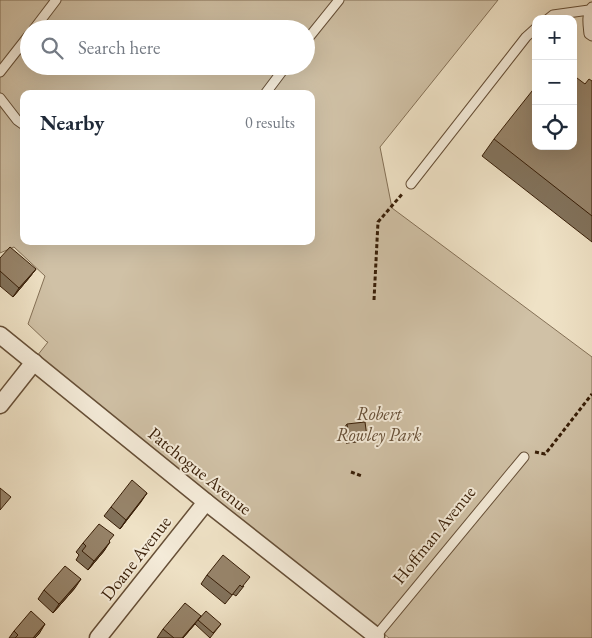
<!DOCTYPE html>
<html lang="en">
<head>
<meta charset="utf-8">
<style>
  :root { --surface:#fff; --page:#f6f6f7; --text:#1f2937; --muted:#747a83; --line:#e0e1e3 }
  body { margin:0; font-family:"EB Garamond",serif; background:var(--page); color:var(--text) }
  .controls { position:absolute; right:15px; top:15px; display:grid; overflow:hidden; border-radius:10px; box-shadow:0 5px 20px #0002 }
  .controls button { width:45px; height:45px; display:grid; place-items:center; padding:0; border:0; border-bottom:1px solid var(--line); background:var(--surface); color:var(--text); font:25px sans-serif }
  .list { margin:0; padding:0; list-style:none }
  h2 { display:flex; justify-content:space-between; align-items:center; height:65px; margin:0; padding:0 20px; font-size:21px }
  h2 small { font-size:16px; font-weight:400; color:var(--muted) }
  .icon { flex:none; width:28px; height:28px; fill:none; stroke:currentColor; stroke-width:2; stroke-linecap:round; stroke-linejoin:round }
  .map { position:relative; flex:none; width:592px; height:638px; overflow:hidden }
  .search { position:absolute; background:var(--surface); box-shadow:0 5px 20px #0002; left:20px; top:20px; width:295px; height:55px; display:flex; align-items:center; gap:12px; box-sizing:border-box; padding:0 18px; border-radius:28px; color:var(--muted); font-size:19px }
  .panel { position:absolute; background:var(--surface); box-shadow:0 5px 20px #0002; left:20px; top:90px; width:295px; height:155px; border-radius:10px }
  .map>svg:first-child { display:block }
  .green { fill:#d0c1a6; stroke:#847056; fill-rule:evenodd }
  .lines { fill:none; stroke-linecap:round; stroke-linejoin:round }
  .service-casing { stroke:#664f37; stroke-width:11 }
  .minor-casing { stroke:#664f37; stroke-width:19 }
  .path { stroke:#381e07; stroke-width:3; stroke-dasharray:4 2.5; stroke-linecap:butt }
  .service { stroke:#f5ecda; stroke-width:9 }
  .minor { stroke:#f5ecda; stroke-width:16 }
  .wall { fill:#82725b; stroke:#381e07 }
  .shaded-wall { fill:#6a5c4a; stroke:#381e07 }
  .building { fill:#97846a; stroke:#381e07 }
  .labels { text-anchor:middle; stroke-width:4; stroke-linejoin:round; paint-order:stroke }
  .park-label { font-size:18px; font-style:italic; fill:#664f37; stroke:#f5ecda }
  .street-label { font-size:18px; fill:#381e07; stroke:#f5ecda }
</style>
</head>
<body>
<div class="map">
<svg width="592" height="638" viewBox="0 0 592 638">
  <rect width="100%" height="100%" fill="#efe2c6"/>
  <filter id="stains"><feTurbulence type="fractalNoise" baseFrequency=".004" numOctaves="4"/><feColorMatrix values="0 0 0 0 .2 0 0 0 0 .09 0 0 0 0 .02 0 0 0 .5 -.17"/></filter>
  <radialGradient id="worn" r=".72"><stop offset=".6" stop-color="#630" stop-opacity="0"/><stop offset="1" stop-color="#630" stop-opacity=".3"/></radialGradient>
  <path class="green" d="M0,0h498l-118,147 12,61 200,149v281h-203l-352,-282 11,-14h-1l-19,-18 17,-48 -31,-29 -14,6zM29,29h277v37h-277zM24,94h287v147h-287z"/>
  <g class="lines">
    <g class="service-casing">
      <g id="service">
        <path d="M592,7c-6,7 -4,18 -3,27l3,2"/>
        <polyline points="548,19 553,15 589,10"/>
        <polyline points="34,29 56,0"/>
        <polyline points="306,41 339,0"/>
        <polyline points="0,72 29,35"/>
        <polyline points="265,94 286,66"/>
        <polyline points="0,98 17,120 24,125"/>
        <polyline points="411,184 526,37 536,28"/>
        <polyline points="376,636 524,457"/>
      </g>
    </g>
    <g class="minor-casing">
      <g id="minor">
        <polyline points="0,335 206,502 376,636 375,638"/>
        <polyline points="0,405 34,362"/>
        <polyline points="98,638 206,502"/>
      </g>
    </g>
    <g class="path">
      <polyline points="374,300 378,222 403,193"/>
      <polyline points="535,452 545,454 550,448 592,394"/>
      <polyline points="351,472 362,476"/>
    </g>
    <use href="#service" class="service"/>
    <use href="#minor" class="minor"/>
  </g>
  <g class="wall">
    <polygon points="592,81 592,242 482,156 494,139 536,146 585,84"/>
    <polygon points="0,258 36,269 29,278 13,297 0,286"/>
    <polygon points="347,424 364,441 346,443 344,428"/>
    <polygon points="147,493 120,529 104,516 111,507"/>
    <polygon points="109,542 104,551 88,570 76,560 79,555 76,552 83,543"/>
    <polygon points="207,575 244,586 236,596 233,594 225,604 201,584"/>
    <polygon points="75,588 53,613 38,599 44,590"/>
    <polygon points="201,616 221,624 210,638 195,624 183,638 157,638 163,629"/>
    <polygon points="14,631 39,634 35,638 9,638"/>
  </g>
  <g class="shaded-wall">
    <polygon points="36,269 29,278 13,297 19,288"/>
    <polygon points="367,437 364,441 346,443 349,439"/>
    <polygon points="147,493 141,502 120,529 126,520"/>
    <polygon points="110,542 104,551 88,570 94,561"/>
    <polygon points="81,579 75,588 53,613 59,604"/>
    <polygon points="201,616 194,625 183,638 182,638"/>
    <polygon points="45,624 39,634 35,638 33,638"/>
  </g>
  <g class="building">
    <polygon points="573,75 585,84 589,79 592,81 592,216 494,139 536,86 536,146 573,146"/>
    <polygon points="10,247 36,269 19,288 0,271 0,258"/>
    <polygon points="365,422 367,437 349,439 347,424"/>
    <polygon points="132,480 147,493 126,520 111,507"/>
    <polygon points="0,488 11,497 0,510"/>
    <polygon points="99,524 114,535 109,541 110,542 94,561 82,551 86,546 83,543"/>
    <polygon points="223,555 250,577 242,587 240,585 232,595 207,575"/>
    <polygon points="65,566 81,579 59,604 44,590"/>
    <polygon points="185,603 201,616 182,638 174,638 163,629"/>
    <polygon points="31,611 45,624 33,638 15,638 18,635 14,631"/>
    <polygon points="206,611 221,624 213,633 198,620"/>
  </g>
  <g class="labels">
    <g class="park-label">
      <text x="379" y="420">Robert<tspan x="379" dy="21">Rowley Park</tspan></text>
    </g>
    <g class="street-label">
      <text transform="translate(200 471) rotate(39)" y="6">Patchogue Avenue</text>
      <text transform="translate(434 535) rotate(-51)" y="6">Hoffman Avenue</text>
      <text transform="translate(136 558) rotate(-52)" y="6">Doane Avenue</text>
    </g>
  </g>
  <rect width="100%" height="100%" filter="url(#stains)"/>
  <rect width="100%" height="100%" fill="url(#worn)"/>
</svg>
<div class="controls">
<button>+</button>
<button>−</button>
<button><svg class="icon" aria-label="locate" viewBox="0 0 24 24"><circle cx="12" cy="12" r="6"/><path d="M12 2v4M12 18v4M2 12h4M18 12h4"/></svg></button>
</div>
<div class="search"><svg class="icon" aria-label="search" viewBox="0 0 24 24"><circle cx="10" cy="10" r="6"/><path d="M15 15l6 6"/></svg>Search here</div>
<section class="panel">
<h2>Nearby<small>0 results</small></h2>
<ul class="list">
</ul>
</section>
</div>
</body>
</html>
